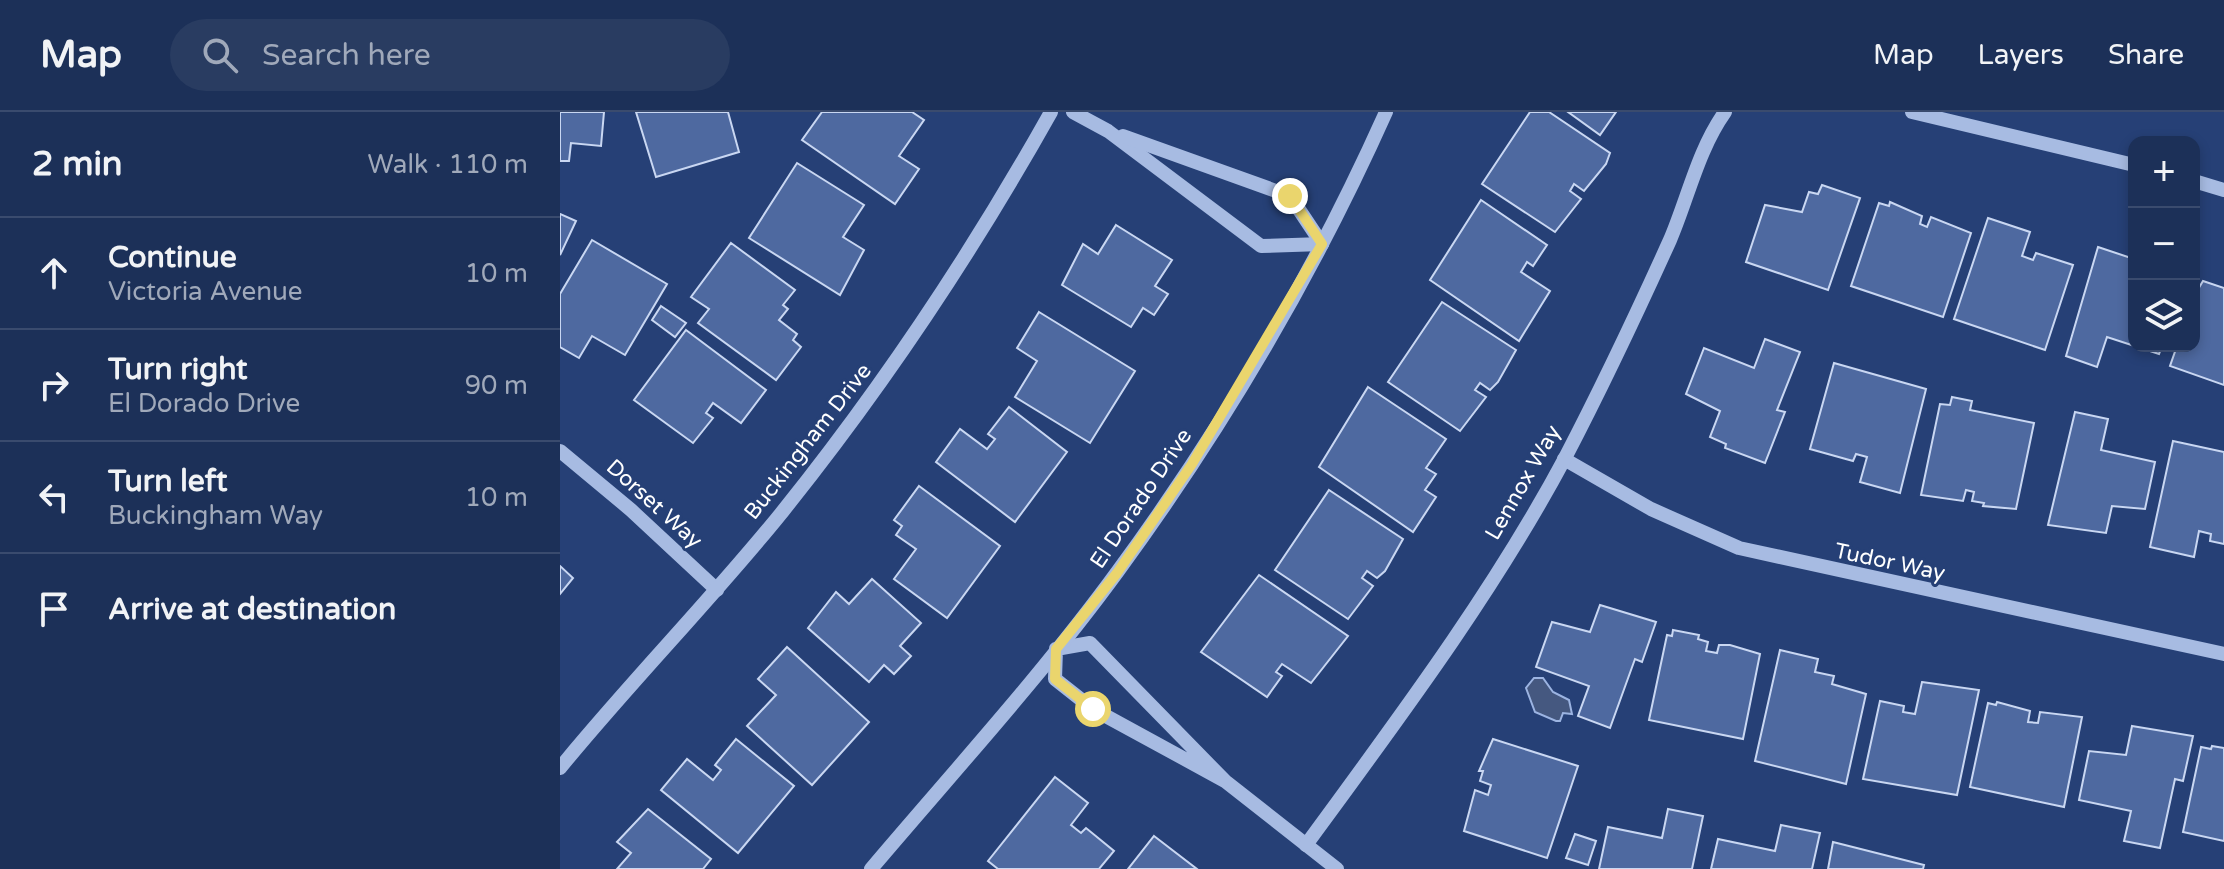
<!DOCTYPE html>
<html lang="en">
<head>
<meta charset="utf-8">
<style>
  :root { --surface:#1c3058; --page:#293c61; --text:#f1f3f6; --muted:#a0a9ba; --line:#3a4b6e }
  body { margin:0; font-family:"Varela Round",sans-serif; background:var(--page); color:var(--text) }
  .controls { position:absolute; right:24px; top:24px; display:grid; overflow:hidden; border-radius:16px; box-shadow:0 4px 12px #0003 }
  .controls button { width:72px; height:72px; display:grid; place-items:center; padding:0; border:0; border-bottom:2px solid var(--line); background:var(--surface); color:var(--text); font:40px sans-serif }
  .stop { position:absolute; width:24px; height:24px; margin:-18px; border:6px solid #ead56d; border-radius:50%; background:#fff }
  .stop.end { background:#ead56d; border-color:#fff; box-shadow:0 2px 8px #0008 }
  .list { margin:0; padding:0; list-style:none }
  h2 { display:flex; justify-content:space-between; align-items:center; height:104px; margin:0; padding:0 32px; font-size:34px }
  h2 small { font-size:26px; font-weight:400; color:var(--muted) }
  .list li { display:grid; grid-template-columns:52px 1fr auto; gap:24px; align-items:center; box-sizing:border-box; height:112px; padding:0 32px; border-top:2px solid var(--line) }
  .list b { display:block; font-size:30px; white-space:nowrap }
  .list p { margin:0; font-size:26px; white-space:nowrap; color:var(--muted) }
  .list em { font-size:26px; font-style:normal; color:var(--muted) }
  .icon { flex:none; width:44px; height:44px; fill:none; stroke:currentColor; stroke-width:2; stroke-linecap:round; stroke-linejoin:round }
  .map { position:relative; flex:none; width:1664px; height:757px; overflow:hidden }
  header { display:flex; align-items:center; gap:48px; box-sizing:border-box; height:112px; padding:0 40px; background:var(--surface); border-bottom:2px solid var(--line) }
  header strong { font-size:38px }
  nav { display:flex; gap:44px; margin-inline-start:auto; font-size:28px }
  .search { width:560px; height:72px; background:var(--page); display:flex; align-items:center; gap:20px; box-sizing:border-box; padding:0 28px; border-radius:44px; color:var(--muted); font-size:30px }
  main { display:flex }
  aside { flex:1; background:var(--surface) }
  .map>svg:first-child { display:block }
  .water { fill:#455880; stroke:#9cb4e2; stroke-width:2 }
  .building { fill:#4e69a0; stroke:#c9d7f2; stroke-width:2 }
  .lines { fill:none; stroke-linecap:round; stroke-linejoin:round }
  .minor { stroke:#a7bbe2; stroke-width:14 }
  .route { stroke:#ead56d; stroke-width:10 }
  .labels { text-anchor:middle; stroke-width:6; stroke-linejoin:round; paint-order:stroke }
  .street-label { font-size:22px; fill:#fff; stroke:#264076 }
</style>
</head>
<body>
<header>
<strong>Map</strong>
<div class="search"><svg class="icon" aria-label="search" viewBox="0 0 24 24"><circle cx="10" cy="10" r="6"/><path d="M15 15l6 6"/></svg>Search here</div>
<nav><a>Map</a><a>Layers</a><a>Share</a></nav>
</header>
<main>
<aside>
<h2>2 min<small>Walk · 110 m</small></h2>
<ul class="list">
<li><svg class="icon" aria-label="ahead" viewBox="0 0 24 24"><path d="M12 20V5M6 11l6-6 6 6"/></svg><div><b>Continue</b><p>Victoria Avenue</p></div><em>10 m</em></li>
<li><svg class="icon" aria-label="right" viewBox="0 0 24 24"><path d="M7 20v-9h11M14 6l5 5-5 5"/></svg><div><b>Turn right</b><p>El Dorado Drive</p></div><em>90 m</em></li>
<li><svg class="icon" aria-label="left" viewBox="0 0 24 24"><path d="M17 20v-9H6M10 6l-5 5 5 5"/></svg><div><b>Turn left</b><p>Buckingham Way</p></div><em>10 m</em></li>
<li><svg class="icon" aria-label="arrive" viewBox="0 0 24 24"><path d="M6 21V4h12l-3 4 3 4H6"/></svg><div><b>Arrive at destination</b></div></li>
</ul>
</aside>
<div class="map">
<svg width="1664" height="757" viewBox="0 0 1664 757">
  <rect width="100%" height="100%" fill="#264076"/>
  <polygon class="water" points="974,566 983,566 993,580 1009,588 1012,602 1003,601 1000,609 996,609 975,600 966,576"/>
  <g class="building">
    <polygon points="0,0 44,0 41,34 11,31 9,49 0,49"/>
    <polygon points="76,0 168,0 179,40 96,65"/>
    <polygon points="262,0 352,0 364,8 339,44 359,57 335,92 242,28"/>
    <polygon points="970,0 989,0 1050,41 1046,52 1024,79 1014,72 1010,79 1021,87 995,120 922,72"/>
    <polygon points="1008,0 1056,0 1040,23"/>
    <polygon points="237,51 304,93 283,125 304,138 280,183 189,126"/>
    <polygon points="1262,73 1300,86 1268,178 1186,150 1205,93 1242,100 1249,80 1258,82"/>
    <polygon points="921,88 987,133 973,154 967,150 961,160 990,179 959,229 870,168"/>
    <polygon points="1330,90 1362,104 1360,112 1367,115 1371,105 1411,121 1383,205 1291,174 1319,91 1329,94"/>
    <polygon points="0,102 16,109 0,143"/>
    <polygon points="1428,106 1470,120 1462,144 1473,148 1476,141 1513,153 1485,238 1394,207"/>
    <polygon points="556,113 612,148 595,174 608,182 594,203 583,196 571,215 502,173 523,132 538,142"/>
    <polygon points="32,128 107,172 65,243 32,224 19,246 0,235 0,182"/>
    <polygon points="171,131 235,178 223,193 228,197 219,208 237,222 233,228 241,235 216,268 138,211 149,197 131,185"/>
    <polygon points="1538,135 1574,147 1574,234 1602,234 1599,242 1547,225 1537,255 1506,244"/>
    <polygon points="1643,169 1664,176 1664,273 1610,254 1617,234 1634,234 1634,184"/>
    <polygon points="882,190 956,238 938,270 930,278 920,271 915,278 926,285 900,319 828,270"/>
    <polygon points="101,194 126,211 115,225 92,208"/>
    <polygon points="479,200 575,259 530,331 455,285 477,249 457,236"/>
    <polygon points="126,218 206,278 181,311 153,291 146,301 153,306 133,331 74,288"/>
    <polygon points="1205,227 1240,240 1217,298 1225,300 1205,351 1165,336 1166,332 1150,325 1160,299 1126,282 1144,236 1194,256"/>
    <polygon points="1274,251 1366,277 1340,381 1300,370 1307,345 1296,342 1293,349 1250,337"/>
    <polygon points="808,275 886,327 866,356 876,362 865,378 876,385 853,420 759,355"/>
    <polygon points="1392,285 1412,289 1410,298 1474,311 1456,397 1423,394 1424,391 1412,389 1414,380 1406,378 1403,389 1361,383 1380,292 1390,293"/>
    <polygon points="449,295 507,340 455,410 376,350 400,317 427,337 435,327 428,322"/>
    <polygon points="1515,300 1548,307 1541,338 1595,350 1585,397 1552,394 1546,421 1488,413"/>
    <polygon points="1613,329 1664,340 1664,432 1650,429 1651,422 1639,419 1634,445 1590,435"/>
    <polygon points="359,374 440,434 387,506 334,467 356,437 336,423 342,414 334,408"/>
    <polygon points="769,378 843,427 825,459 817,466 807,459 802,466 813,474 788,507 715,458"/>
    <polygon points="0,454 13,466 0,482"/>
    <polygon points="699,463 788,524 751,571 722,552 716,560 722,564 707,585 641,540"/>
    <polygon points="312,467 361,511 340,534 351,544 334,562 324,553 309,570 248,516 276,480 289,492"/>
    <polygon points="1040,493 1096,510 1082,550 1075,547 1050,616 1018,604 1029,574 976,555 992,510 1030,520"/>
    <polygon points="1113,518 1139,523 1138,527 1148,530 1146,539 1157,541 1159,533 1170,533 1200,542 1183,627 1089,608 1107,523 1112,524"/>
    <polygon points="227,535 309,610 252,673 187,614 216,583 198,567"/>
    <polygon points="1220,538 1258,547 1255,560 1274,564 1272,572 1306,582 1286,672 1195,649"/>
    <polygon points="1362,570 1419,578 1397,683 1303,667 1320,589 1344,594 1343,600 1355,602"/>
    <polygon points="1437,590 1470,599 1468,610 1478,611 1480,600 1522,605 1504,695 1410,675 1428,591 1436,593"/>
    <polygon points="1572,614 1633,624 1623,669 1615,667 1600,736 1564,729 1571,699 1519,688 1529,639 1566,643"/>
    <polygon points="176,627 234,674 178,741 101,678 127,647 153,668 161,658 155,653"/>
    <polygon points="933,627 1018,654 987,746 904,719 915,678 928,683 931,673 920,669 923,659 919,659"/>
    <polygon points="1652,634 1664,636 1664,729 1623,720 1641,635 1651,637"/>
    <polygon points="495,665 528,691 511,713 521,721 526,716 554,739 539,757 438,757 428,749"/>
    <polygon points="88,697 151,747 143,757 57,757 71,741 57,730"/>
    <polygon points="1108,697 1143,704 1132,757 1039,757 1048,715 1102,726"/>
    <polygon points="1221,713 1260,721 1252,757 1151,757 1158,727 1215,739"/>
    <polygon points="1015,722 1036,729 1028,753 1006,746"/>
    <polygon points="594,724 637,757 568,757"/>
    <polygon points="1273,730 1364,753 1363,757 1268,757"/>
  </g>
  <g class="lines">
    <g class="minor">
      <polyline points="513,0 548,19 701,134 762,132"/>
      <polyline points="1352,0 1574,53"/>
      <polyline points="563,24 730,84 762,132"/>
      <polyline points="1634,69 1664,78"/>
      <polyline points="0,339 71,398 157,478"/>
      <polyline points="1004,347 1091,397 1179,436 1664,542"/>
      <path d="M0,656c72,-88 152,-169 223,-257 101,-126 189,-258 268,-399"/>
      <polyline points="665,669 533,597 495,567 496,537 530,531 665,669 777,757"/>
      <path d="M746,733c90,-123 187,-252 259,-387 37,-71 72,-145 105,-218 18,-42 28,-90 55,-128"/>
      <path d="M311,757c83,-98 171,-194 247,-298 104,-142 196,-298 268,-459"/>
    </g>
  </g>
  <g class="lines">
    <polyline class="route" points="533,597 495,567 496,537 557,461 632,352 762,132 730,84"/>
  </g>
  <g class="labels">
    <g class="street-label">
      <text transform="translate(247 329) rotate(-52)" y="8">Buckingham Drive</text>
      <text transform="translate(962 370) rotate(-60)" y="8">Lennox Way</text>
      <text transform="translate(580 386) rotate(-56)" y="8">El Dorado Drive</text>
      <text transform="translate(95 391) rotate(42)" y="8">Dorset Way</text>
      <text transform="translate(1330 449) rotate(12)" y="8">Tudor Way</text>
    </g>
  </g>
</svg>
<div class="controls">
<button>+</button>
<button>−</button>
<button><svg class="icon" aria-label="layers" viewBox="0 0 24 24"><path d="M12 4l9 5-9 5-9-5zM3 14l9 5 9-5"/></svg></button>
</div>
<div class="stop" style="left:533px;top:597px"></div>
<div class="stop end" style="left:730px;top:84px"></div>
</div>
</main>
</body>
</html>
